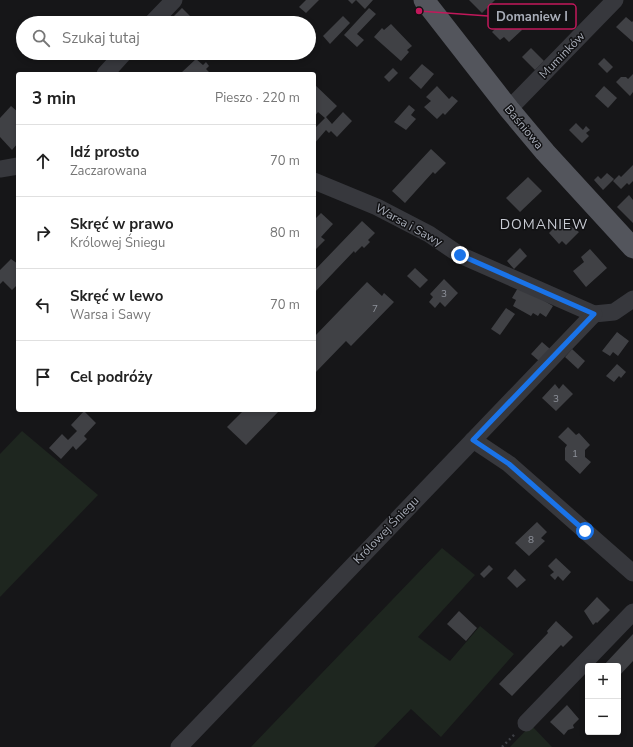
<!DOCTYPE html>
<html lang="pl">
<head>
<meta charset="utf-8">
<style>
  :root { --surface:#fff; --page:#f6f6f6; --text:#222; --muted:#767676; --line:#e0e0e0 }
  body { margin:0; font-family:"Nunito Sans",sans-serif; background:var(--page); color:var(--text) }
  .controls { position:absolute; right:12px; bottom:12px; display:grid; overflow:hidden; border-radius:4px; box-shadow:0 2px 6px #0003 }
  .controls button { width:36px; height:36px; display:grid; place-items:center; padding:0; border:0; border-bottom:1px solid var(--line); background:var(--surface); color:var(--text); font:20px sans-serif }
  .stop { position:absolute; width:12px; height:12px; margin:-9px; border:3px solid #1a73e8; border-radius:50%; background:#fff }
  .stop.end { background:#1a73e8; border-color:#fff; box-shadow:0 1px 4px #0008 }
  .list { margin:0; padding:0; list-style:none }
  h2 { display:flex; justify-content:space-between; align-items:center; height:52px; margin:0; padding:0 16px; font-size:17px }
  h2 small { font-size:13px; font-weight:400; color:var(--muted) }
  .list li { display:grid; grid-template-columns:26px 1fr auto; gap:12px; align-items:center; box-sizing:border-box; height:72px; padding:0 16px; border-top:1px solid var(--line) }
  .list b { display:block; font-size:15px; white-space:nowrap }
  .list p { margin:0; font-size:13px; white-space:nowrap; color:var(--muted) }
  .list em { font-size:13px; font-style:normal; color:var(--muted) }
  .icon { flex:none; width:22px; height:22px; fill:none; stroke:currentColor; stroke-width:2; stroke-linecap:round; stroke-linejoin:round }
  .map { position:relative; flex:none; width:633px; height:747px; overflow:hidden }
  .search { position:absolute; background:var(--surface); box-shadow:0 2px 6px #0003; left:16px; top:16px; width:300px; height:44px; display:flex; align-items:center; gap:10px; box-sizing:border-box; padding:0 14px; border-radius:22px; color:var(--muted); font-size:15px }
  .panel { position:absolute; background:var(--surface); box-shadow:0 2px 6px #0003; left:16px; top:72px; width:300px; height:340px; border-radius:4px }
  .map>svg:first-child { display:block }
  .green { fill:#1e261f }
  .building { fill:#404145 }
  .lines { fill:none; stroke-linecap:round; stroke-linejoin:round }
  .path { stroke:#3d3f44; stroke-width:2.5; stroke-dasharray:2 3; stroke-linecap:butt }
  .minor { stroke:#37383d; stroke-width:17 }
  .major { stroke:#53555c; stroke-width:21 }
  .route { stroke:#1a73e8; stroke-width:5 }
  .labels { text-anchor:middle; stroke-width:3; stroke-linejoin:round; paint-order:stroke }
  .number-label { font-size:10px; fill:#8e929b }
  .street-label { font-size:12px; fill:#a8adb8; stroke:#111113 }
  .quarter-label { font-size:14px; letter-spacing:1px; fill:#c9ccd4; stroke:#111113 }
  .leader { fill:none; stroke:#c2185b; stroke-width:1.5 }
  .callout-dot { fill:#c2185b; stroke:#111113; stroke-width:1.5 }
  .callout { fill:#111113; stroke:#c2185b; stroke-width:1.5 }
  .callout-label { font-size:13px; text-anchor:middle; font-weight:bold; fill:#a8adb8 }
</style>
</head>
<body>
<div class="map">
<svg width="633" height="747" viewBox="0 0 633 747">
  <rect width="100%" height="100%" fill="#161618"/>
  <g class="green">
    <polygon points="22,431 98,495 0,597 0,454"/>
    <polygon points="442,548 475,575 418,637 450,661 480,626 514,654 441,737 411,709 374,747 251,747"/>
    <polygon points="531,725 552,747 510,747"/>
  </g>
  <g class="building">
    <polygon points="306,0 319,0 306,13 299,7"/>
    <polygon points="348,0 373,0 365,9 356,0 352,4"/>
    <polygon points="469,0 495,0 482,13"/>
    <polygon points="182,8 191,17 186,23 172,23 170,20"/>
    <polygon points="369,8 376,14 357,34 364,40 357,47 344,35"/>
    <polygon points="343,16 350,23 330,44 323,36"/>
    <polygon points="508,16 522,30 509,42 504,37 500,40 492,32"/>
    <polygon points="626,17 632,22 633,21 633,42 616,27"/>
    <polygon points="391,24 412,46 407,50 409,52 401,61 374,37 382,28 384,30"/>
    <polygon points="531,48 544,61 535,70 522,57"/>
    <polygon points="604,58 613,67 607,73 598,64"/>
    <polygon points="196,59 203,65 206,62 209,66 206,69 211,74 184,74 182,72"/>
    <polygon points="422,64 434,74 421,89 409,78"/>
    <polygon points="393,68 398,73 389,82 384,77"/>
    <polygon points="633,74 633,92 630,96 616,82 621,77 626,77 628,79"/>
    <polygon points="314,84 337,106 326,117 332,124 343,112 352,121 337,137 331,131 329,133 326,130 314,144 314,129 325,118 318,112 314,117"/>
    <polygon points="437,86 449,99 452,96 458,101 445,115 443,113 437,119 424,107 431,101 426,97"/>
    <polygon points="604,86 617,98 608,108 595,96"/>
    <polygon points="409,105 415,110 411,115 416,119 406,130 394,122"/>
    <polygon points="11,106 18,112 18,143 12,150 0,137 0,118"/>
    <polygon points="576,123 583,130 586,126 590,130 586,133 589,136 582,143 569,130"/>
    <polygon points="431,149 446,163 435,174 433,172 405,203 392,191"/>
    <polygon points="633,165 633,181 629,185 627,183 621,189 613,181 619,175 621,177"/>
    <polygon points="607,173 614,179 603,190 594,180 598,176 601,179"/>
    <polygon points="528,177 542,191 520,212 506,198"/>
    <polygon points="629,195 633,200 633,223 617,207"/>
    <polygon points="321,213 333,224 321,237 325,240 314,251 314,220"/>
    <polygon points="562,220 579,232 566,245 562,241 559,244 549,233"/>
    <polygon points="362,221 375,233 368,240 370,242 364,248 362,246 355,253 354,251 314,293 314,271"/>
    <polygon points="520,248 527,256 514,269 507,261"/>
    <polygon points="590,249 607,268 586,287 573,271 584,262 581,257"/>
    <polygon points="11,259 18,264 18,284 12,290 3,281 0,284 0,270"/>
    <polygon points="415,268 428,280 420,288 407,276"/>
    <polygon points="444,279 458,293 445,307 440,302 435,308 429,302 433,297 430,294"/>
    <polygon points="367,282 382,296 384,293 394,302 351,346 346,341 314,374 314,337"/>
    <polygon points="519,286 553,306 546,317 540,313 538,316 533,313 531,316 513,306 516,300 512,298"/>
    <polygon points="506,308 515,314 500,335 491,329"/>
    <polygon points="617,332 629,341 618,356 613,352 610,356 602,351"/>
    <polygon points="542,342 550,349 539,361 531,354"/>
    <polygon points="572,349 585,361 578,369 565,357"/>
    <polygon points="617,364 626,372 621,378 619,376 614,382 606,376"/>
    <polygon points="555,384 559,389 563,384 573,394 556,411 542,398"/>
    <polygon points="244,410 280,410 246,445 227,427"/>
    <polygon points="84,411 96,423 84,436 87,439 76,450 73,446 61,459 49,448 62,434 68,440 77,431 71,425"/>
    <polygon points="568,427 576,435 579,433 590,445 585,450 585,457 591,462 580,474 565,460 565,448 567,445 558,437"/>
    <polygon points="537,522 547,532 541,538 545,541 529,556 515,543"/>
    <polygon points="556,558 571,572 563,581 558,576 555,580 550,575 554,572 548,566"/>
    <polygon points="489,565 493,569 484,578 480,574"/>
    <polygon points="515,569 526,580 517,588 507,578"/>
    <polygon points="597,597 610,610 597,623 596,622 593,625 584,611"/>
    <polygon points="459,611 477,628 466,641 447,624"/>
    <polygon points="556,621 573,637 563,647 561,645 512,696 499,684 548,633 547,631"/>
    <polygon points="633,634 633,661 618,677 618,666 603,666"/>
    <polygon points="567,705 579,719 573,725 574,728 568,730 564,735 550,722"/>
  </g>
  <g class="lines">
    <polyline class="path" points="502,747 516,733"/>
    <g class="minor">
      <polyline points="152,23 174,0"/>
      <polyline points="105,74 124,53"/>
      <polyline points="509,109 615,0"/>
      <polyline points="0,169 18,166"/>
      <polyline points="314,181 377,207 429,234 460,255 594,314 614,312 633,299"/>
      <polyline points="473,440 509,464 633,573"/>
      <polyline points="526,723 633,612"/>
      <polyline points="179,747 594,314"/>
    </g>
    <polyline class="major" points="424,0 509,109 545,152 633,248"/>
  </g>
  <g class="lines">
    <polyline class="route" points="460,255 594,314 473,440 509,464 585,531"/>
  </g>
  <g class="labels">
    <g class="number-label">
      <text x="444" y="297">3</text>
      <text x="375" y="312">7</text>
      <text x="556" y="402">3</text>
      <text x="575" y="457">1</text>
      <text x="531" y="543">8</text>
    </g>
    <g class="street-label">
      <text transform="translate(562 55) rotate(-46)" y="4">Muminków</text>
      <text transform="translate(524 127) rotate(50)" y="4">Baśniowa</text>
      <text transform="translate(409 225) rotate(29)" y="4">Warsa i Sawy</text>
      <text transform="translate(386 530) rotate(-46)" y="4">Królowej Śniegu</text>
    </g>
    <g class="quarter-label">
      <text x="544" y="229">DOMANIEW</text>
    </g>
  </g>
  <path class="leader" d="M419 11L488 16"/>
  <circle class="callout-dot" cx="419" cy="11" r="4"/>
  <rect class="callout" x="488" y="4" width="88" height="25" rx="4"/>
  <g class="callout-label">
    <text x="532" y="21">Domaniew I</text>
  </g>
</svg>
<div class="controls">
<button>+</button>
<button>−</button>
</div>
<div class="stop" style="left:585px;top:531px"></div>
<div class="stop end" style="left:460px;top:255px"></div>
<div class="search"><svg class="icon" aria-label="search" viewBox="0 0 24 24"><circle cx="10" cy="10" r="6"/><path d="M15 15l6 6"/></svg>Szukaj tutaj</div>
<section class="panel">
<h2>3 min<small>Pieszo · 220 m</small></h2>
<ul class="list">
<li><svg class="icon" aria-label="ahead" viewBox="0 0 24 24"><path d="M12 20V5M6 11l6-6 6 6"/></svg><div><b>Idź prosto</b><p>Zaczarowana</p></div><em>70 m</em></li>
<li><svg class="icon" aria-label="right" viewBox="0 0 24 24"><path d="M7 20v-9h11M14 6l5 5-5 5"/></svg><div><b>Skręć w prawo</b><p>Królowej Śniegu</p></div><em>80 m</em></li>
<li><svg class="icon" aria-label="left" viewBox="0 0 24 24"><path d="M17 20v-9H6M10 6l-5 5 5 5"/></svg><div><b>Skręć w lewo</b><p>Warsa i Sawy</p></div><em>70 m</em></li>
<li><svg class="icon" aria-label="arrive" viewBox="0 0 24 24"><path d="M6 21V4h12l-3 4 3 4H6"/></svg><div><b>Cel podróży</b></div></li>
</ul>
</section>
</div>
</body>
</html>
